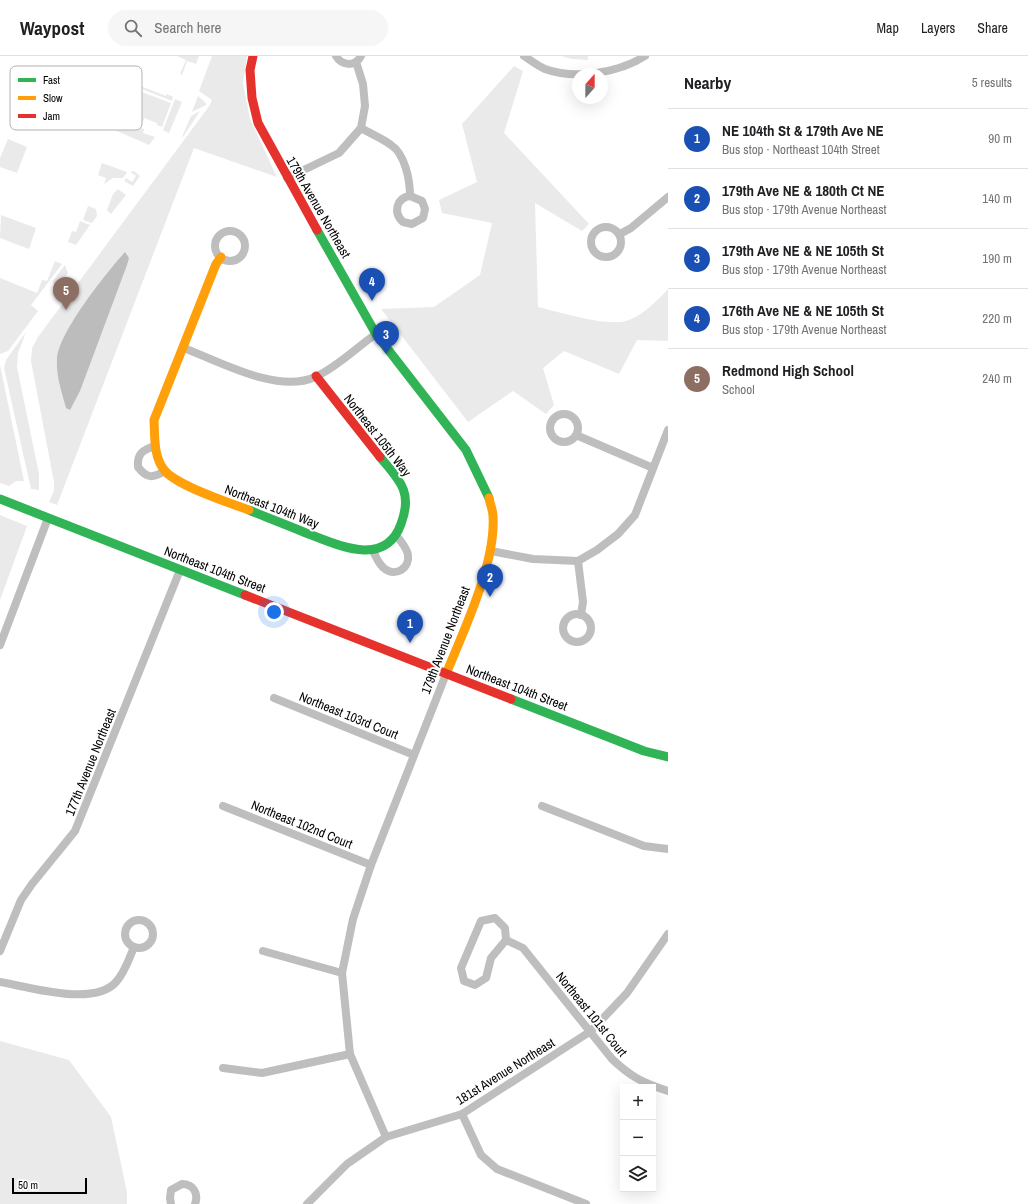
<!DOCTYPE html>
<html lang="en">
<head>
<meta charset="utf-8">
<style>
  :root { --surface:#fff; --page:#f6f6f6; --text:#202124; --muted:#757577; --line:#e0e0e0; --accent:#595959 }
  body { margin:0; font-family:"Archivo Narrow",sans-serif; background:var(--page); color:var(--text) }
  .controls { position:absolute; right:12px; bottom:12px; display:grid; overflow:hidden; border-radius:0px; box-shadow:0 4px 16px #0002 }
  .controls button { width:36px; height:36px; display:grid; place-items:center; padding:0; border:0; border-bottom:1px solid var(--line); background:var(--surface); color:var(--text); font:20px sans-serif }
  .compass { position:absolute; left:572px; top:12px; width:36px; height:36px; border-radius:50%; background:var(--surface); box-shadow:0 4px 16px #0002; rotate:21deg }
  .scale { position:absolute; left:12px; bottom:10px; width:75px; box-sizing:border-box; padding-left:4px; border:2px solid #000; border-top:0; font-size:11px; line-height:14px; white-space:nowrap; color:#000; -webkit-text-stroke:3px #fff; paint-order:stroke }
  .you { position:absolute; left:274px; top:556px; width:14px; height:14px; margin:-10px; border:3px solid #fff; border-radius:50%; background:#1a73e8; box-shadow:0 0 0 6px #1a73e833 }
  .badge { display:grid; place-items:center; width:26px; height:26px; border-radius:50%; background:var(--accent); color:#fff; font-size:13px; font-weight:700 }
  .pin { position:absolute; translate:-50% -33px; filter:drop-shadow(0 1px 2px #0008) }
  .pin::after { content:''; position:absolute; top:21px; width:14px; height:12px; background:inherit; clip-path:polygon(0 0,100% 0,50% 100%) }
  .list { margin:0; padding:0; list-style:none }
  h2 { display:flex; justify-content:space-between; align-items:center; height:52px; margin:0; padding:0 16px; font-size:17px }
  h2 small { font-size:13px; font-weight:400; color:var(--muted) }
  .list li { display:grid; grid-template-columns:26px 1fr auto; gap:12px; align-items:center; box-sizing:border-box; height:60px; padding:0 16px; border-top:1px solid var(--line) }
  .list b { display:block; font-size:15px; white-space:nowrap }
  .list p { margin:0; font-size:13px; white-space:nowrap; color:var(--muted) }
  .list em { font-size:13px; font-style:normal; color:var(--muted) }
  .icon { flex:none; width:22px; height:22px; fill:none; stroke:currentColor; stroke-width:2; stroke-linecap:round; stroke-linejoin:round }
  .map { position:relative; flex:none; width:668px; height:1148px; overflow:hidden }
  header { display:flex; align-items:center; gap:24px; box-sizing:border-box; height:56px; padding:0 20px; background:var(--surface); border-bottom:1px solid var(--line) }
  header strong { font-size:19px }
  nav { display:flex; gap:22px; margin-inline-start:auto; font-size:14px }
  .search { width:280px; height:36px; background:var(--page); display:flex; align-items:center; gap:10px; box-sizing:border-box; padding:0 14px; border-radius:22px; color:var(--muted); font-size:15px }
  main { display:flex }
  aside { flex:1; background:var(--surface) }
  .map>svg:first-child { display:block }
  .green { fill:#eaeaea }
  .water { fill:#bcbcbc }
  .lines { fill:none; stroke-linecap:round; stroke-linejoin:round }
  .street { stroke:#bebebe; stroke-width:8 }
  .fast { stroke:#30b455; stroke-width:9 }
  .slow { stroke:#ff9f0a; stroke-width:9 }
  .jam { stroke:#e5322d; stroke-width:9 }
  .labels { text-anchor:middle; stroke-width:4; stroke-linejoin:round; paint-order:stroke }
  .street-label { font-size:13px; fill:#000; stroke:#fff }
  .key { fill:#fff; stroke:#b2b2b2; stroke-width:1 }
  .key-label { font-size:11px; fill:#000 }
</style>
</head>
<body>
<header>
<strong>Waypost</strong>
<div class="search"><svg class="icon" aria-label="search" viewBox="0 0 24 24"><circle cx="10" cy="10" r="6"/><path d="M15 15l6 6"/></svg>Search here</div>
<nav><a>Map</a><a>Layers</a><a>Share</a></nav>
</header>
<main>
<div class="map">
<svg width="668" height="1148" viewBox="0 0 668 1148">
  <rect width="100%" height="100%" fill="#fff"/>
  <g class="green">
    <polygon points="177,0 199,0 196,8 187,5 182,19 180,18 186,4"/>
    <polygon points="212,0 247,0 243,27 250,63 277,121 194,92 57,449 49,446 54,435 54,426 31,305 32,292 38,281 210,49 212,44 199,35"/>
    <polygon points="561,0 588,0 588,4 572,3"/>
    <path d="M514,10l9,5 -19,62 85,91 -7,7 -47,-28 3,104c21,5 72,21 91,13 15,-6 29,-20 39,-31v52l-31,-1 -18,34 -55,-23 -21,17 11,37 -8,9 -33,-23 -45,31 -87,-113 53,-2 46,-32 12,-52 -50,-10 -3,-13 38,-18 -15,-58z"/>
    <polygon points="128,25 166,40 167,38 173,41 172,45 127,27"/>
    <polygon points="126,30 171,47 162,71 157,69 157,67 144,62 141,72 144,73 143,77 155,81 149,89 103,69 106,62 117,64 118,57 122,57 123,52 119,51 121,41 125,41"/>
    <polygon points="198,40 206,47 206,49 192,56"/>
    <polygon points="175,43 182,46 169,77 163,74"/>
    <polygon points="200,55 183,81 182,81 191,60"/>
    <polygon points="8,83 27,91 17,117 0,111 0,102"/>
    <polygon points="102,107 127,116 123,122 113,122 104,128 106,122 98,119"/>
    <polygon points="134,115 140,120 133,130 124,125 126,122 132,126 136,120 130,116"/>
    <polygon points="118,133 126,139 111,158 107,154 113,138"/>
    <polygon points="88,150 96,153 97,160 92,167 83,164"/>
    <polygon points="1,159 36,172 29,193 0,182"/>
    <polygon points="80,165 90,169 76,189 68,186 72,175 76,176"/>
    <polygon points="55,205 62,208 31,249 38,255 8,295 0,298 0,222 37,237 42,224 47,225"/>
    <polygon points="65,209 68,217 59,231 52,226"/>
    <polygon points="26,276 18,297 17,311 39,418 39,434 31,433 4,312 6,304"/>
    <polygon points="0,309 24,425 16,425 9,430 0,427"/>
    <polygon points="0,459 27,470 0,544"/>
    <polygon points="0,985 69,1004 111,1061 127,1136 127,1148 0,1148"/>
  </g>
  <path class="water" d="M125,196l4,6 -2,7 -47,126 -10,19 -4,-2c-4,-15 -10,-32 -9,-48 0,-26 50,-88 68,-108z"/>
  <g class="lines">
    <g class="street">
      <path d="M336,0c6,10 19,11 25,0"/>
      <path d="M524,0c6,4 14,10 21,13 30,11 74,4 100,-13"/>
      <path d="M361,72c10,6 21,10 30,17 14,9 19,35 19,51 -14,2 -17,17 -7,26l9,2 11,-6 2,-9 -3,-8 -12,-5"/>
      <polyline points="287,122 339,97 361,72 365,50 363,28 356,6"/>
      <circle cx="606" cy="186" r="15"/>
      <circle cx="230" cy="190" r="15"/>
      <polyline points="620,178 631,172 668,141"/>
      <path d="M184,292c36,14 94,46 131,29 21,-9 42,-30 61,-43"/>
      <circle cx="564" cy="372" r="14"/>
      <polyline points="576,379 653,412"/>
      <path d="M155,390c-13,4 -18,8 -17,21 9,12 15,11 27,4"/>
      <path d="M373,495c3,6 6,14 12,18 11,8 25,-1 23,-14 -1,-7 -7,-13 -11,-19"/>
      <polyline points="491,495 533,503 578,505"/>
      <circle cx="577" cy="572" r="14"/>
      <polyline points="581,559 583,546 578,505 597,494 618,478 635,459 668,374"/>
      <polyline points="0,589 48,462"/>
      <polyline points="274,642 414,699"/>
      <polyline points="223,750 371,809"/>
      <polyline points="542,750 644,790 668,793"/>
      <polygon points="495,862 505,872 506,884 491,902 486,922 475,929 464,925 461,912 481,865"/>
      <circle cx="139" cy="878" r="14"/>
      <path d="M506,884l17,8 89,111c19,18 31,24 56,32"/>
      <polyline points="0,895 21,844 32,828 75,775 180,514"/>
      <polyline points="263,895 342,917"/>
      <path d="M0,926c29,5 94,25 116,0 9,-10 13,-23 18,-35"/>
      <polyline points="223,1012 262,1017 350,998"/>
      <polyline points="462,1058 481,1099 497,1113 586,1148"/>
      <polyline points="386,1081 350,998 342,917 353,863 371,809 446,618"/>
      <path d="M171,1148l-1,-6 1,-8 11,-6c11,0 17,9 13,20"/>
      <polyline points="307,1148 347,1108 386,1081 462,1058 591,975 627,937 668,878"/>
    </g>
    <g class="fast">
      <polyline points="317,174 376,278 466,394 489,442"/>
      <polyline points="0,443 245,539"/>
      <path d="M249,454c19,8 38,15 57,23 30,11 79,36 95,-9 12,-32 -1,-43 -21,-67"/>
      <polyline points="511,643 644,695 668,701"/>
    </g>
    <g class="slow">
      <path d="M221,201l-5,7 -62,156c1,16 -1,37 11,51 13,15 64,32 84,39"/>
      <path d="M446,618c18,-44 50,-111 47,-158 0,-6 -3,-12 -4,-18"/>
    </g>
    <g class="jam">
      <polyline points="253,0 250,14 252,42 258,67 317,174"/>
      <polyline points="316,320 380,401"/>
      <polyline points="245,539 511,643"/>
    </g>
  </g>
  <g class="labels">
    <g class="street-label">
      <text transform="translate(319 151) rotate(60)" y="5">179th Avenue Northeast</text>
      <text transform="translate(378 379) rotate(52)" y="5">Northeast 105th Way</text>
      <text transform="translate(272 450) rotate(21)" y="5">Northeast 104th Way</text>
      <text transform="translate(215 513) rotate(21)" y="5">Northeast 104th Street</text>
      <text transform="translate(445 584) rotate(-69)" y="5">179th Avenue Northeast</text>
      <text transform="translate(517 631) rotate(21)" y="5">Northeast 104th Street</text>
      <text transform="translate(349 659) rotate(22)" y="5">Northeast 103rd Court</text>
      <text transform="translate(90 706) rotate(-68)" y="5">177th Avenue Northeast</text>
      <text transform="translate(302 768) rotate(22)" y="5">Northeast 102nd Court</text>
      <text transform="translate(592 958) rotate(51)" y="5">Northeast 101st Court</text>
      <text transform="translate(505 1015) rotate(-32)" y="5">181st Avenue Northeast</text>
    </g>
  </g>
  <rect x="10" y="10" width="132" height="64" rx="6" class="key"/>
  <rect x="18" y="22" width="18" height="4" fill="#30b455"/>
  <rect x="18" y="40" width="18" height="4" fill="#ff9f0a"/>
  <rect x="18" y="58" width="18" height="4" fill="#e5322d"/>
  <g class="key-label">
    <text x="43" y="28">Fast</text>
    <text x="43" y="46">Slow</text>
    <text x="43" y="64">Jam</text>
  </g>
</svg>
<div class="controls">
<button>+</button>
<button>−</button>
<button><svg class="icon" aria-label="layers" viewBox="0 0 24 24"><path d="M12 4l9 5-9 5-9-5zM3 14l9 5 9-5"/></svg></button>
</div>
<svg class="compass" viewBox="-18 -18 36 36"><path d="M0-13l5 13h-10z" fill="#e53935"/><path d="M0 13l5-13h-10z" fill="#757577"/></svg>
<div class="scale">50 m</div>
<div class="you"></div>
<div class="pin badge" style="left:410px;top:587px;background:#1a4fb4">1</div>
<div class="pin badge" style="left:490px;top:541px;background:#1a4fb4">2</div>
<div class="pin badge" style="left:386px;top:298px;background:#1a4fb4">3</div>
<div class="pin badge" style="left:372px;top:245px;background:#1a4fb4">4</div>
<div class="pin badge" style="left:66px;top:254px;background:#8d6e63">5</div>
</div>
<aside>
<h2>Nearby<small>5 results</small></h2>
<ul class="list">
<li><span class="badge" style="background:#1a4fb4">1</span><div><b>NE 104th St &amp; 179th Ave NE</b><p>Bus stop · Northeast 104th Street</p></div><em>90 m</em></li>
<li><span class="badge" style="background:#1a4fb4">2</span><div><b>179th Ave NE &amp; 180th Ct NE</b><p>Bus stop · 179th Avenue Northeast</p></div><em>140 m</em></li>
<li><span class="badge" style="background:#1a4fb4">3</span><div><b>179th Ave NE &amp; NE 105th St</b><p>Bus stop · 179th Avenue Northeast</p></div><em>190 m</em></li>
<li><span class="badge" style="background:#1a4fb4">4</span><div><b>176th Ave NE &amp; NE 105th St</b><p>Bus stop · 179th Avenue Northeast</p></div><em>220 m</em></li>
<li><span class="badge" style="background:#8d6e63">5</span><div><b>Redmond High School</b><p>School</p></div><em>240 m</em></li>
</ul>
</aside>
</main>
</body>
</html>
